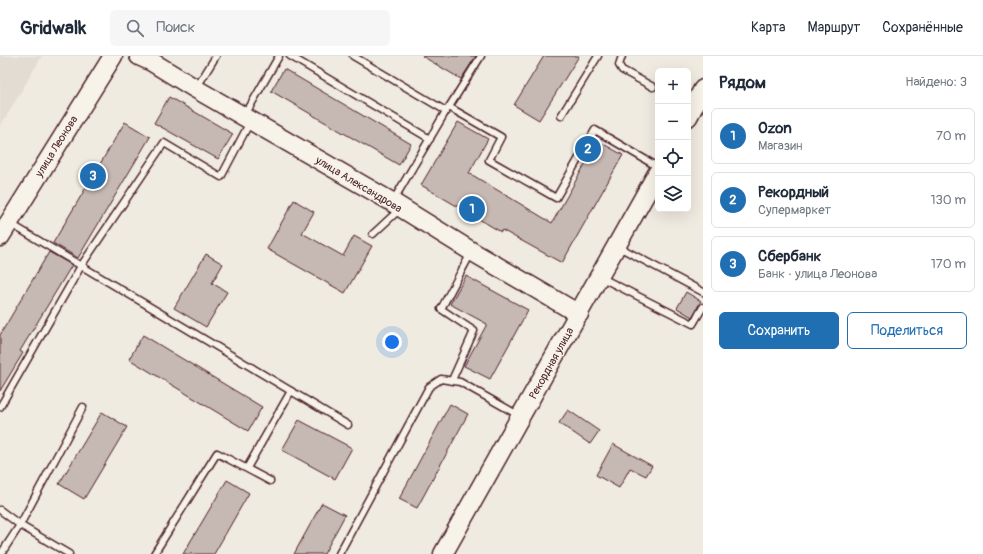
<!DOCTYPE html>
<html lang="ru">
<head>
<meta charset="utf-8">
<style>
  :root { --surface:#fff; --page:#f6f6f7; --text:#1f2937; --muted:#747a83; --line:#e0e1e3; --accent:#1f6fb2 }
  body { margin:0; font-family:Pangolin,sans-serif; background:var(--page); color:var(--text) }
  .controls { position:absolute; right:12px; top:12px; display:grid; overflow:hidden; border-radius:6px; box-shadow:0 4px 16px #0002 }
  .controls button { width:36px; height:36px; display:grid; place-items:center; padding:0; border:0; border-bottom:1px solid var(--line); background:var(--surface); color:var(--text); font:20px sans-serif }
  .you { position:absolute; left:392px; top:286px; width:14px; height:14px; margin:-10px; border:3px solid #fff; border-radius:50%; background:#1a73e8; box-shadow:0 0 0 6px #1a73e833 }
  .badge { display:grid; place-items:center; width:26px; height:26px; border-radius:50%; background:var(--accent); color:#fff; font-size:13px; font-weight:700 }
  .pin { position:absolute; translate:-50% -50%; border:2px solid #fff; box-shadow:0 1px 4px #0006 }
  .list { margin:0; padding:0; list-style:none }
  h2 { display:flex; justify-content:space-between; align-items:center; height:52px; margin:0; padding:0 16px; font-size:17px }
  h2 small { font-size:13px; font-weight:400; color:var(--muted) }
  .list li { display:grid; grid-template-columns:26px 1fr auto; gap:12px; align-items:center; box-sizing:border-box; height:56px; margin:0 8px 8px; padding:0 8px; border:1px solid var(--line); border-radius:6px }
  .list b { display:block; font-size:15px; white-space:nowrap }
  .list p { margin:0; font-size:13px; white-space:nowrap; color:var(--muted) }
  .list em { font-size:13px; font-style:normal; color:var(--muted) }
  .actions { display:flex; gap:8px; padding:12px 16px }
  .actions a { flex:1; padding:9px 0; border:1px solid var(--accent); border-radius:6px; text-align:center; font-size:14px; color:var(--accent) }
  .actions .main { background:var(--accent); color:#fff }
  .icon { flex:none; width:22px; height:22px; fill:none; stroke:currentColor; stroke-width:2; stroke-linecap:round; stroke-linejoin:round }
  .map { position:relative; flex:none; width:703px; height:498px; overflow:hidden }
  header { display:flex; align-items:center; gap:24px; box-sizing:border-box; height:56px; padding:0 20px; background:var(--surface); border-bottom:1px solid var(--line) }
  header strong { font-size:19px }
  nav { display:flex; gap:22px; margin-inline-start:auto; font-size:14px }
  .search { width:280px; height:36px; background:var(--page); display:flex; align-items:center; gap:10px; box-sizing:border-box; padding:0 14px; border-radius:6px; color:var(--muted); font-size:15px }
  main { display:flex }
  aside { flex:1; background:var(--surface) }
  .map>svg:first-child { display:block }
  .built { fill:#e3dcd2 }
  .building { fill:#c6b8b3; stroke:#4a1f2b }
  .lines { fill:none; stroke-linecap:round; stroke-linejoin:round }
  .lane-casing { stroke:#4a1f2b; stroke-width:9 }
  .secondary-casing { stroke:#4a1f2b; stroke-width:21 }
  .lane { stroke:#f7f3e8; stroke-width:6 }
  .secondary { stroke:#f7f3e8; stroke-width:18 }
  .labels { text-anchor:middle; stroke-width:3; stroke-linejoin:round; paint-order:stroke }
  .street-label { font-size:11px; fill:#4a1f2b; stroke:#f7f3e8 }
</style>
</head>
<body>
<header>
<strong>Gridwalk</strong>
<div class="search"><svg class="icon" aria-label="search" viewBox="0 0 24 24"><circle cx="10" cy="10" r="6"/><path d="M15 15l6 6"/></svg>Поиск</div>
<nav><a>Карта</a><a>Маршрут</a><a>Сохранённые</a></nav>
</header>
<main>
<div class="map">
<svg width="703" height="498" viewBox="0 0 703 498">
  <rect width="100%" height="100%" fill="#f0ebe0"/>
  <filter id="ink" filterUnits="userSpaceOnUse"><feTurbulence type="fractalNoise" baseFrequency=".025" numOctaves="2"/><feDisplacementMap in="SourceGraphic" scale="8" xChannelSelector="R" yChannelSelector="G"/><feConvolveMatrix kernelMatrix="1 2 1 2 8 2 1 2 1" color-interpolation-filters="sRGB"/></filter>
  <g filter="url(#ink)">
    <polygon class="built" points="0,0 42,0 0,71"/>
    <g class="building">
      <polygon points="422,0 476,0 461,23"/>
      <polygon points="544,0 579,0 539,64 514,49"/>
      <polygon points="284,13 411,88 399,109 271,35"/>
      <polygon points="169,41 233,78 218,103 154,67"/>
      <polygon points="125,66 150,81 78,202 53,187"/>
      <polygon points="458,66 488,83 469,117 552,167 598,85 623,99 562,207 502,174 501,176 421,129"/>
      <polygon points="294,144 314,156 302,177 343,200 354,180 372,190 345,237 267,193"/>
      <polygon points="49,196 72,209 20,295 23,297 0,335 0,279"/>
      <polygon points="206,198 223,208 212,227 227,236 206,271 174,252"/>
      <polygon points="466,220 528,254 490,323 464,310 487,268 450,248"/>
      <polygon points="686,236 701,245 692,261 677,252"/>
      <polygon points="143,279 262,351 248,375 129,303"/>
      <polygon points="450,348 468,358 417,452 399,443"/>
      <polygon points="568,354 599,375 590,388 559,367"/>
      <polygon points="102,356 127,371 84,443 59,428"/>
      <polygon points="299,364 352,392 335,423 282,394"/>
      <polygon points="613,388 652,410 646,420 630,412 619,432 596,419"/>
      <polygon points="227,424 249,437 214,498 183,498"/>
      <polygon points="322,447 345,459 324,498 294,498"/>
    </g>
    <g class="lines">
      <g class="lane-casing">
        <g id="lane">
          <polyline points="290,0 430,83"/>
          <polyline points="353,0 446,55 393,145"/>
          <polyline points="622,0 619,9 622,14 653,31"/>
          <polyline points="197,31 216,0"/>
          <polyline points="449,51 481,0"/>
          <polyline points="446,55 449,51 501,81 489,104 556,142 595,74 658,111"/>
          <polyline points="245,59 279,0"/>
          <polyline points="561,60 598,0"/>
          <polyline points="11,168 348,369"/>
          <polyline points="373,178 400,153"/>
          <polyline points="617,190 703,236"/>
          <polyline points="600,221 693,268 703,251"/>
          <polyline points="452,324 474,275 441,253 471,197"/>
          <polyline points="0,351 81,210 164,87 221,121 250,66"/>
          <polyline points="247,412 291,335"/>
          <polyline points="0,454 20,469 83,351"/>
          <polyline points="1,498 20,469 69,498"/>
          <polyline points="154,498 217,397 270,425"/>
          <polyline points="339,498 429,331 441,323 460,326 520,360"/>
        </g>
      </g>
      <g class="secondary-casing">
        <g id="secondary">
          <polyline points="139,0 152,6 196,33 392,146 471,195 579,258"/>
          <polyline points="688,61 703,33"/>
          <polyline points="0,181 113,0"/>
          <polyline points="443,498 658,116"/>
        </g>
      </g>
      <use href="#lane" class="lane"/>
      <use href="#secondary" class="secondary"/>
    </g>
  </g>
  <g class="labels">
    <g class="street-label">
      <text transform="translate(56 90) rotate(-58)" y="4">улица Леонова</text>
      <text transform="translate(359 128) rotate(31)" y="4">улица Александрова</text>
      <text transform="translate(551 307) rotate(-61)" y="4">Рекордная улица</text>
    </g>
  </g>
</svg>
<div class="controls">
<button>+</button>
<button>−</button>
<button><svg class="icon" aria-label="locate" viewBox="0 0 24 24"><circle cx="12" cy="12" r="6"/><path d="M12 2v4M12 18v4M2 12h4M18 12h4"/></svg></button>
<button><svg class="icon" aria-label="layers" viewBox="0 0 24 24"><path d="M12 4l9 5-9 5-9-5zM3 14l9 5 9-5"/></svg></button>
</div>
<div class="you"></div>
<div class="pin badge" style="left:472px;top:153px">1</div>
<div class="pin badge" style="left:588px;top:93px">2</div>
<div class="pin badge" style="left:93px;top:120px">3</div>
</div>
<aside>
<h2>Рядом<small>Найдено: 3</small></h2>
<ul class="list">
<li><span class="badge">1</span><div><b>Ozon</b><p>Магазин</p></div><em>70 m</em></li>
<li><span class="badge">2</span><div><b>Рекордный</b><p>Супермаркет</p></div><em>130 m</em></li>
<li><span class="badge">3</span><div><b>Сбербанк</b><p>Банк · улица Леонова</p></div><em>170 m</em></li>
</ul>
<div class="actions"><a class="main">Сохранить</a><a>Поделиться</a></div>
</aside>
</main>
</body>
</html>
